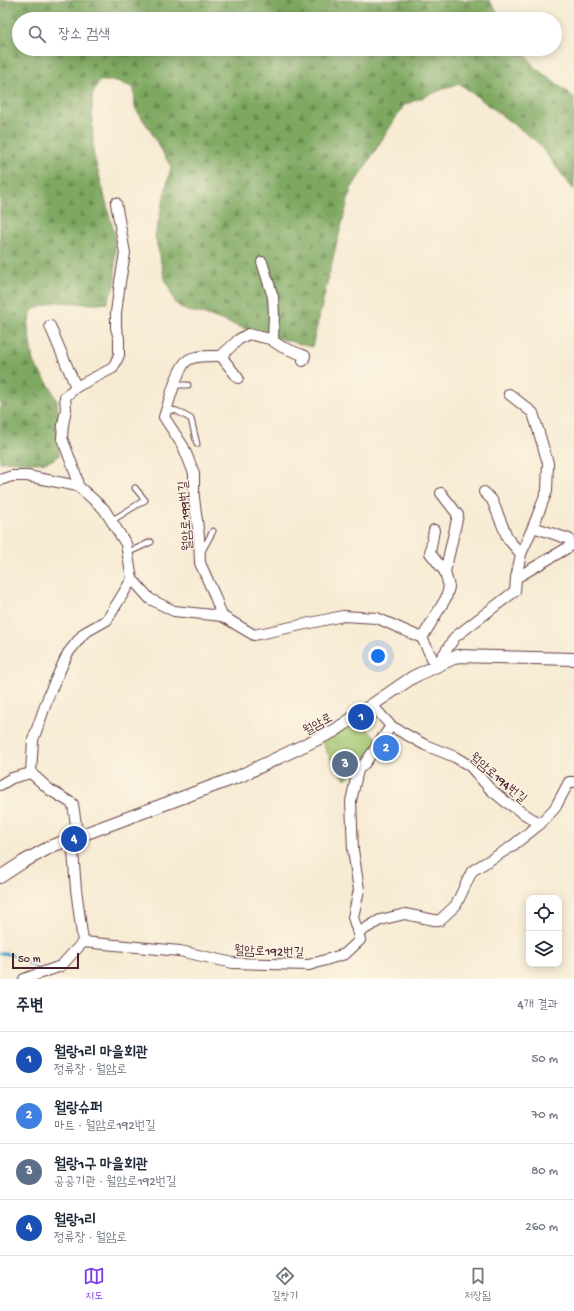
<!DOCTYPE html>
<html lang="ko">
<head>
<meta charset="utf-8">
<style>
  :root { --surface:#fff; --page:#f2f2f3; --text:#1f2937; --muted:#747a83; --line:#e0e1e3; --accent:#7c3aed }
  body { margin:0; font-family:"Gochi Hand","Poor Story",sans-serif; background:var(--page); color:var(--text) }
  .controls { position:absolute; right:12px; bottom:12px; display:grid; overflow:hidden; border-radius:8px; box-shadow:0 2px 10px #0003 }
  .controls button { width:36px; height:36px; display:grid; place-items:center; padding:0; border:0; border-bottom:1px solid var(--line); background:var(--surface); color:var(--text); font:20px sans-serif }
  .scale { position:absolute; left:12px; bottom:10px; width:67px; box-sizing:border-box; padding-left:4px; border:2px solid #4a1f2b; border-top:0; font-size:11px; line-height:14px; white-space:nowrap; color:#4a1f2b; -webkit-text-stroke:3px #fcf5e5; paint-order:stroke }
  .you { position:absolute; left:378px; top:656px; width:14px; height:14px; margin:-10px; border:3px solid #fff; border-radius:50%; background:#1a73e8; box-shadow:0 0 0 6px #1a73e833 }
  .badge { display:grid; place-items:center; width:26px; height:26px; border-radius:50%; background:var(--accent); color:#fff; font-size:13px; font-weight:700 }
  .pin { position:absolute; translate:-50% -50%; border:2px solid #fff; box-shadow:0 1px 4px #0006 }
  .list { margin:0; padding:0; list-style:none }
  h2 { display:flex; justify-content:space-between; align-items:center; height:52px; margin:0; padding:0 16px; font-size:17px }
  h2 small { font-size:13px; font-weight:400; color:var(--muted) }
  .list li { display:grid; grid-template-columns:26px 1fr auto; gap:12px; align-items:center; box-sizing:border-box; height:56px; padding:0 16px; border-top:1px solid var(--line) }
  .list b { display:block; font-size:15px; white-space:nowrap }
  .list p { margin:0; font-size:13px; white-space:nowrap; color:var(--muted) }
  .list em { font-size:13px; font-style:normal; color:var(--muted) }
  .icon { flex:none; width:22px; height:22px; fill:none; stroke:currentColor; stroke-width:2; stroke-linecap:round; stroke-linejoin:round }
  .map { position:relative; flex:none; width:574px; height:979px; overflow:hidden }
  .search { position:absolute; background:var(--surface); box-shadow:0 2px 10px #0003; left:12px; right:12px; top:12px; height:44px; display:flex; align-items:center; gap:10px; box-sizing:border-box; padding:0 14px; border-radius:22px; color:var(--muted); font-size:15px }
  .sheet { height:276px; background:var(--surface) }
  nav { display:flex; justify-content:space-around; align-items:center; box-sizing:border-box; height:56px; border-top:1px solid var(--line); background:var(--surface); font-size:11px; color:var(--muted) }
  nav a { display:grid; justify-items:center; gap:2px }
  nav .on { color:var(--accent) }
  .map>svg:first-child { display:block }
  .green { fill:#9ec26c; stroke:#74704c }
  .forest { fill:url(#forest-firs); stroke:#646446 }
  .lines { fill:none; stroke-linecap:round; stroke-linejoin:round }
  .stream { stroke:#4baaca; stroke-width:2.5 }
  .service-casing { stroke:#643e44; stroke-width:7 }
  .minor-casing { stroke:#643e44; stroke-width:12 }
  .tertiary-casing { stroke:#643e44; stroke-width:14 }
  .service { stroke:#fff; stroke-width:5 }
  .minor { stroke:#fff; stroke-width:10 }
  .tertiary { stroke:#fff; stroke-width:12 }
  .labels { text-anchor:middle; stroke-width:3; stroke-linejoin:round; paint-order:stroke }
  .street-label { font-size:13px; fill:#4a1f2b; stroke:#fcf5e5 }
</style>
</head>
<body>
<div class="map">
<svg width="574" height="979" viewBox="0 0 574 979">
  <defs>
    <pattern id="forest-firs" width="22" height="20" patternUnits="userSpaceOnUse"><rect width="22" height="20" fill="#7ea860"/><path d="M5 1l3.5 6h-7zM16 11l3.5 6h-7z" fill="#69884f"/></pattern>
  </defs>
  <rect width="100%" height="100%" fill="#fcf5e5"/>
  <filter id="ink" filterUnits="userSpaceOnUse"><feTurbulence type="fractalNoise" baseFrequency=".025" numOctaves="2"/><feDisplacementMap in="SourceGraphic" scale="8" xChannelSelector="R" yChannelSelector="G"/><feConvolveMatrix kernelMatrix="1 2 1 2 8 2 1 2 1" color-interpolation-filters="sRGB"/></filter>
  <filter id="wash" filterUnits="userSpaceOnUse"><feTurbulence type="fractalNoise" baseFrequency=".012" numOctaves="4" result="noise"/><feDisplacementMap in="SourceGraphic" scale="16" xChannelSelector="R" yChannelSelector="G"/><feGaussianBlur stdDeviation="0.9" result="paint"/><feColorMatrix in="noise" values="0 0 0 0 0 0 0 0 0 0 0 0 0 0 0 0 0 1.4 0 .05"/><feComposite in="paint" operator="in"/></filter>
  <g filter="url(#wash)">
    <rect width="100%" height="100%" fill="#f7ebd3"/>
    <polygon class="green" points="356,716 366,728 380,742 358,770 345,779 331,760 320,738"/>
    <path class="forest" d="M0,0h489l13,19h-483v30h503l12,18 40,30v93l-37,-48 -78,-59 -55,22 -53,84 -18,69 -21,89 -58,-15 -49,-18 -18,-3 -11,-7 -12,-28 -9,-40 16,-69 -21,-37 -15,-22 -1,-20 -17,-7h-18l-7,15 1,56 22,85v47l-8,19 -11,1 -41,-2 -23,8 -4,15 5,37 18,26 6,13 3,39 -1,16c-16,13 -40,3 -59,6z"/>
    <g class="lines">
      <polyline class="stream" points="0,953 12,955 36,968 37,971"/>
    </g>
  </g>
  <g filter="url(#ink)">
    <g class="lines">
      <g class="service-casing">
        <g id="service">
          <polyline points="175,385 188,385"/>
          <polyline points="167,409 177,411 191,419 197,444"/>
          <polyline points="111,521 145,500 135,488"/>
          <polyline points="202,551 213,531"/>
          <polyline points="127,553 151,542"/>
        </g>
      </g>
      <g class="minor-casing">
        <g id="minor">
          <polyline points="262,262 273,297 274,314 273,341"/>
          <polyline points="50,326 76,387 65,397 66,409 63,425 62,438 76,475 78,486"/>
          <polyline points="221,356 238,340 248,334 270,339 282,347 305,356 303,361"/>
          <polyline points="76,387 113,368 119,355 119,338 116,328 116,313 120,282 125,253 116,203"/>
          <polyline points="509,394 533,413 548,463 547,491 533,527"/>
          <polyline points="0,480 12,476 27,476 78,486 104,509 126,544 132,579 150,599 174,611 222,616 254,635 343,616 377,618 422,638 436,666"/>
          <polyline points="484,492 492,500 508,539 521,554 516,578"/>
          <polyline points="441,493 458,515 445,572"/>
          <polyline points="521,554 533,527 569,539"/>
          <path d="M222,616l-8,-22 -14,-31 -1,-27 -5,-38v-25l-11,-27 -19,-29c5,-14 13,-50 24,-57 8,-5 24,-4 33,-4l17,22"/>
          <polyline points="422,638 446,598 449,587 445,572 430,553 434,530"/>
          <polyline points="436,666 455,637 515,591 516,578 574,544"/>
          <polyline points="391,726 425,745 455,757 470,766 490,789 506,802 540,824 555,808 569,782 574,782"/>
          <polyline points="31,773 33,740 50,692 68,653 84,633 107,620 132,579"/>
          <polyline points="0,785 12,778 31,773 50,790 73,804 76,825 72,839 76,889 83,942 61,966 24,979"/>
          <polyline points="358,933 380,920 405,914 439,921 456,905 472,871 511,847 540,824"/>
          <polyline points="83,942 180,951 233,963 309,965 345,954 360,940 353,917 359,890 353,850 351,801 358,770 365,763 391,726 372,705"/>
        </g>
      </g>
      <g class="tertiary-casing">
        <polyline id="tertiary" points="0,877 23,862 52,846 240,776 334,731 413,677 458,656 574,659"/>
      </g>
      <use href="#service" class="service"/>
      <use href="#minor" class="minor"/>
      <use href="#tertiary" class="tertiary"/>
    </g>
  </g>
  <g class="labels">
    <g class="street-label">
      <text transform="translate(184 516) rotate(-94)" y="5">월암로199번길</text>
      <text transform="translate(317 723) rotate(-29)" y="5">월암로</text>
      <text transform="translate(499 777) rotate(40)" y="5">월암로194번길</text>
      <text transform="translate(269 950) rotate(2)" y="5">월암로192번길</text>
    </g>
  </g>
</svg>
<div class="controls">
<button><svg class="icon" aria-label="locate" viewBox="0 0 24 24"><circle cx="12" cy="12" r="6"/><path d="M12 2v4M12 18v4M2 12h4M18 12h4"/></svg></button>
<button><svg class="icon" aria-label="layers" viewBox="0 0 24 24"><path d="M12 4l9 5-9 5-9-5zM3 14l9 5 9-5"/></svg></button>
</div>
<div class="scale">50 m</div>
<div class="you"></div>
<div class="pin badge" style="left:361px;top:717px;background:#1a4fb4">1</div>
<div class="pin badge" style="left:386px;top:748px;background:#3f7fe0">2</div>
<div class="pin badge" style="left:345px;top:764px;background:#5c6f8a">3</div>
<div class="pin badge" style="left:74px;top:839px;background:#1a4fb4">4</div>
<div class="search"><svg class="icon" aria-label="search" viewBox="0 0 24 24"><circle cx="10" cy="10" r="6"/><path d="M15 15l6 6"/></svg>장소 검색</div>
</div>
<section class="sheet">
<h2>주변<small>4개 결과</small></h2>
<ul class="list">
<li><span class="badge" style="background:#1a4fb4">1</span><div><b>월랑1리 마을회관</b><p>정류장 · 월암로</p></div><em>50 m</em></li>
<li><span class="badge" style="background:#3f7fe0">2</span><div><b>월랑슈퍼</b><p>마트 · 월암로192번길</p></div><em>70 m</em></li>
<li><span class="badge" style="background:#5c6f8a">3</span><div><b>월랑1구 마을회관</b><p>공공기관 · 월암로192번길</p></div><em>80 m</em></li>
<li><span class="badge" style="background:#1a4fb4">4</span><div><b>월랑1리</b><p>정류장 · 월암로</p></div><em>260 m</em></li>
</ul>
</section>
<nav>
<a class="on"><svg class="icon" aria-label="map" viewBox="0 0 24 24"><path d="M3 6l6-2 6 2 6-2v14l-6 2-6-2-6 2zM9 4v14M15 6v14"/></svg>지도</a>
<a><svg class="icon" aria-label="directions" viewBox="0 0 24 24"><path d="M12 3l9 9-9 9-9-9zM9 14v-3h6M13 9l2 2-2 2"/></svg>길찾기</a>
<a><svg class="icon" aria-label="saved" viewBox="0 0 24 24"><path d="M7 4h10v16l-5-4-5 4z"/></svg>저장됨</a>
</nav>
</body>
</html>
